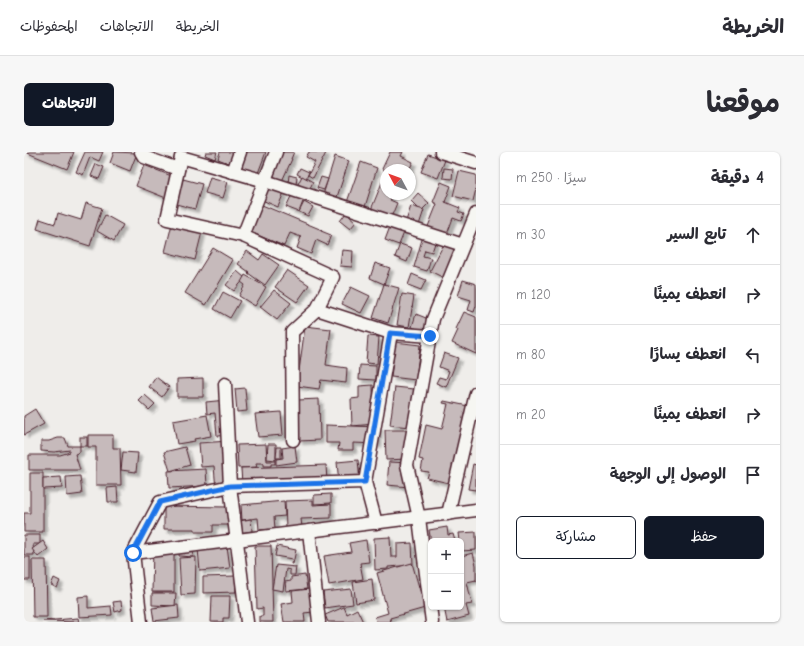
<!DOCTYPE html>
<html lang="ar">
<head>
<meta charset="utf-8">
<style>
  :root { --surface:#fff; --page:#f7f7f7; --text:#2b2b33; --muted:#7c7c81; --line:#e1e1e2; --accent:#111827 }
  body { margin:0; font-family:"Comic Neue","Playpen Sans Arabic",sans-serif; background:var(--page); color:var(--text); direction:rtl }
  .controls { position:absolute; right:12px; bottom:12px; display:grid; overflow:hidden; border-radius:6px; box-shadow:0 1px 3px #0004 }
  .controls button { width:36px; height:36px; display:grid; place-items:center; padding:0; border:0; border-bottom:1px solid var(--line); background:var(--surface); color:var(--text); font:20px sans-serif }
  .compass { position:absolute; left:356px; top:12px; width:36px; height:36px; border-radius:50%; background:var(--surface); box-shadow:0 1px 3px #0004; rotate:311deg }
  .stop { position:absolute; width:12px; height:12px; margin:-9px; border:3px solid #1a73e8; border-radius:50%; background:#fff }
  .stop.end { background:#1a73e8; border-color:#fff; box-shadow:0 1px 4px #0008 }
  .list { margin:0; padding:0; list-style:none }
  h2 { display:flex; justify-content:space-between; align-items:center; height:52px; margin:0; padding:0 16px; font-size:17px }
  h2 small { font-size:13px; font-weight:400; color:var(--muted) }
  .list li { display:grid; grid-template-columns:26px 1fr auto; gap:12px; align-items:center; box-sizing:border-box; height:60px; padding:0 16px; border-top:1px solid var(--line) }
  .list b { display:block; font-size:15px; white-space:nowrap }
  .list em { font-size:13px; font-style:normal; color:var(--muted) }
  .actions { display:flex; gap:8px; padding:12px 16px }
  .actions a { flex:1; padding:9px 0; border:1px solid var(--accent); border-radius:6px; text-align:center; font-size:14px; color:var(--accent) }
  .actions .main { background:var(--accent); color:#fff }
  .icon { flex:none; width:22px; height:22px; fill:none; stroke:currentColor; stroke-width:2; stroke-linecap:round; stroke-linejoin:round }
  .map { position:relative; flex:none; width:452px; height:470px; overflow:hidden; direction:ltr; border-radius:6px }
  header { display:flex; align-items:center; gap:24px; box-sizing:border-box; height:56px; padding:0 20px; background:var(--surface); border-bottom:1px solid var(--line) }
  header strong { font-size:19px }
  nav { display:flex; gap:22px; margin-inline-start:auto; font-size:14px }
  .intro { display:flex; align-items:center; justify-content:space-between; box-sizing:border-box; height:96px; padding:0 24px }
  h1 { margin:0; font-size:28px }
  .button { padding:10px 18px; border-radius:6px; background:var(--accent); color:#fff; font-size:14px; font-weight:700 }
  main { display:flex; gap:24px; padding:0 24px }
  aside { flex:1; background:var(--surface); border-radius:6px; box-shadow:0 1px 3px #0004 }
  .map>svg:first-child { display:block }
  .building { fill:#c6babb; stroke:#4a1f2b; filter:url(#shadow) }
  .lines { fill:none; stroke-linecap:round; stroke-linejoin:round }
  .minor-casing { stroke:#4a1f2b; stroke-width:15 }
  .minor { stroke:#f6f6f2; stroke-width:12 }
  .route { stroke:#1a73e8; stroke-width:5 }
</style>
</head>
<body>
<header>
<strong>الخريطة</strong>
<nav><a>الخريطة</a><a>الاتجاهات</a><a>المحفوظات</a></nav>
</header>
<div class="intro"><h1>موقعنا</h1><a class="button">الاتجاهات</a></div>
<main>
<aside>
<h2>4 دقيقة<small>سيرًا · 250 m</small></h2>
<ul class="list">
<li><svg class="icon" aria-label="ahead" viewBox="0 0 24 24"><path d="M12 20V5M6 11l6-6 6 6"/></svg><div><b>تابع السير</b></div><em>30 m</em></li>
<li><svg class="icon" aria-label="right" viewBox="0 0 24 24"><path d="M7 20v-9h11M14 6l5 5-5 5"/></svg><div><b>انعطف يمينًا</b></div><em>120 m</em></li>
<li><svg class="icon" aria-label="left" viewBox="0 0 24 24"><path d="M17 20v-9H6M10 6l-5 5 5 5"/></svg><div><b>انعطف يسارًا</b></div><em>80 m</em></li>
<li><svg class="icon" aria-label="right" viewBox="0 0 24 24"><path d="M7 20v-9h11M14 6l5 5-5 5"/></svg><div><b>انعطف يمينًا</b></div><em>20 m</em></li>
<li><svg class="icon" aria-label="arrive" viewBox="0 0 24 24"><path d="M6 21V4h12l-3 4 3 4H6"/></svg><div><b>الوصول إلى الوجهة</b></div></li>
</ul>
<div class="actions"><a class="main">حفظ</a><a>مشاركة</a></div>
</aside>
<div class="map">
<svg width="452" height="470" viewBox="0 0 452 470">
  <defs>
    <filter id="shadow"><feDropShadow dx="3.5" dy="3.5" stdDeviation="1" flood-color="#0004"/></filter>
  </defs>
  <rect width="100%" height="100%" fill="#efedea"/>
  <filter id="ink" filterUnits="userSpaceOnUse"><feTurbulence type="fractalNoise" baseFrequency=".025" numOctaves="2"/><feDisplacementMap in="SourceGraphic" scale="8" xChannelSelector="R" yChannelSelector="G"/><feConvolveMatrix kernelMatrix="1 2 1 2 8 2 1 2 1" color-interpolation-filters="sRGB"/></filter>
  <g filter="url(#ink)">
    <g class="building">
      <polygon points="1,0 50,0 43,17"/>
      <polygon points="61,0 79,0 75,9 66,5 59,23 52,20"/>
      <polygon points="90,0 113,1 106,19 86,11"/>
      <polygon points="182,0 193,0 191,7 181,3"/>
      <polygon points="196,0 212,0 207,12 194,7"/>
      <polygon points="219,0 242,0 234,21 214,14"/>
      <polygon points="257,0 270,0 267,7 268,7 258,29 246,23"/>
      <polygon points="285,0 300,0 302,1 289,26 284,23 291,10 282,5"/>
      <polygon points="366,0 379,0 377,4 389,10 385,18 362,19 358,17"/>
      <polygon points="404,2 421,8 414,26 397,20"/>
      <polygon points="311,4 325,9 312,48 299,43"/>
      <polygon points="337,10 353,16 340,58 322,53"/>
      <polygon points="72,12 80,15 75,27 67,24"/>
      <polygon points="120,13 150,25 142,46 112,34"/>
      <polygon points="276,16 285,20 282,27 273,22"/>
      <polygon points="420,16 429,17 428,27 419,26"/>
      <polygon points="435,19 452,23 452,37 449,49 429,44"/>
      <polygon points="265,23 273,25 272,32 264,31"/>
      <polygon points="361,23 362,23 362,42 368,42 366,48 373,51 366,68 346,60"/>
      <polygon points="278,24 289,30 285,38 274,32"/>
      <polygon points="186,25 204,30 199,46 181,41"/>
      <polygon points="297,25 304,27 300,38 293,36"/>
      <polygon points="159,27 178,32 171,57 152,52"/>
      <polygon points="417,30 427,34 421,50 436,56 434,60 440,62 437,69 429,66 422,85 403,77 413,52 409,50"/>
      <polygon points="245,32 261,38 254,55 238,48"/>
      <polygon points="394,41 405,51 397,59 387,49"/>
      <polygon points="268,42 280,47 275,60 262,55"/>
      <polygon points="280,50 289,55 284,64 275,60"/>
      <polygon points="62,51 78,56 66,94 13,77 16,67 31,72 34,61 57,68"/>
      <polygon points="238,53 298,78 297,79 307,83 303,93 292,88 287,102 273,96 277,85 266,81 260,94 226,80"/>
      <polygon points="387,54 400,58 394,76 381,72"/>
      <polygon points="322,61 332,70 326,77 316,69"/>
      <polygon points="81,63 99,73 90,89 73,79"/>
      <polygon points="148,72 178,80 171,108 141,100"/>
      <polygon points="367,72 381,78 375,93 361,88"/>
      <polygon points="399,84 412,88 408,100 401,98 399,104 407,106 403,119 390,115"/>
      <polygon points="423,86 437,93 420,126 406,119"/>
      <polygon points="376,92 388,96 383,110 371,105"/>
      <polygon points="189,96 209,108 182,153 161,141"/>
      <polygon points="318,98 329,99 328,115 316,114"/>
      <polygon points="223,99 235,108 239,102 255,113 241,133 224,121 225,120 214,112"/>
      <polygon points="351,111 366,116 360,132 346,126"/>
      <polygon points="263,118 285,133 273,150 251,135"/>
      <polygon points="213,119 221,126 210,139 202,133"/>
      <polygon points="388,122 402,128 397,138 384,133"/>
      <polygon points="221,123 242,135 231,154 215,144 221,133 217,130"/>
      <polygon points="439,128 452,132 452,154 450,160 444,158 447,148 434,144"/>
      <polygon points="360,132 375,136 364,171 349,166"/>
      <polygon points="327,135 346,144 337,161 318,152"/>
      <polygon points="250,138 267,151 253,168 236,155"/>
      <polygon points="199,140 216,149 206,166 190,157"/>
      <polygon points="378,142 390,144 385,175 373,173"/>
      <polygon points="440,160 452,165 452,202 428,191 434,178 432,177"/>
      <polygon points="392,162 407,168 403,180 388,175"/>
      <polygon points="281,174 307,177 302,213 323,216 322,231 297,228 295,237 273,234"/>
      <polygon points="344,184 355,185 353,212 342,211"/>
      <polygon points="371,190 396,193 392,228 367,225"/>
      <polygon points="420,201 434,206 422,235 412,231 415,225 422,227 425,219 415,215"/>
      <polygon points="336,213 352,214 352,228 335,227"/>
      <polygon points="132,225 145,235 138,245 125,235"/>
      <polygon points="179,226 179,245 153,245 153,227"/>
      <polygon points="349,233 350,272 328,274 327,247 335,246 335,234"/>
      <polygon points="371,235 390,237 386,275 366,273"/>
      <polygon points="221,236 223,259 213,260 211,237"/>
      <polygon points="121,243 131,252 125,258 115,249"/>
      <polygon points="295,247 296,288 275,289 274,248"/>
      <polygon points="202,248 205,283 193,284 191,261 183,262 182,250"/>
      <polygon points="420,249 444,254 429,332 403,326 405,320 397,319 399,308 395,307 402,273 418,277 424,252 419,251"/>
      <polygon points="11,257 20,272 0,283 0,264"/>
      <polygon points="257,260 259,283 234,285 231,262"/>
      <polygon points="183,263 187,284 170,287 171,289 153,292 149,269"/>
      <polygon points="302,273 355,275 354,292 329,291 329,298 314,298 315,291 302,291"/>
      <polygon points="361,278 383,278 383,307 362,308"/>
      <polygon points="64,283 89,283 89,296 96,296 97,333 72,333 72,295 64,295"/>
      <rect x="56" y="285" width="7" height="9"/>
      <polygon points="34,286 41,286 44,294 56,294 56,300 51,302 56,318 5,318 5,303 36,303 46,300 46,298 30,300 17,299 17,289 25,289"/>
      <polygon points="205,289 208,337 192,338 190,314 177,315 175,291"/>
      <polygon points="242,292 243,309 251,309 251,312 247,312 247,314 240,314 240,311 232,311 233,315 214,316 213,293"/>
      <polygon points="244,292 252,292 252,308 243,307"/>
      <polygon points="271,294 273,310 252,313 252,307 259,306 258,296"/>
      <polygon points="161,295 166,313 146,319 140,300"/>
      <polygon points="253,295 257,295 257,306 252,306"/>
      <polygon points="99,300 114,301 112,320 97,318"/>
      <polygon points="334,308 336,330 315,332 313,310"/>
      <polygon points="365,310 387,311 385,335 363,333"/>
      <polygon points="449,312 452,313 452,338 444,337"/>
      <polygon points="302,313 303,330 218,333 217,316"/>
      <polygon points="182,317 183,334 145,336 144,319"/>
      <polygon points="6,321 19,321 19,380 0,380 0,361 6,361"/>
      <polygon points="56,324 58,342 43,344 42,325"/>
      <polygon points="37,325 38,336 19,337 19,326"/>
      <polygon points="93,335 94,350 84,350 83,336"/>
      <polygon points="307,342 307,351 290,352 290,343"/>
      <polygon points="289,348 289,353 307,352 307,366 277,367 278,375 262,376 261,349"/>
      <polygon points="260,349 261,364 250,365 251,377 235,378 234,366 218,368 217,353"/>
      <polygon points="140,354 204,355 204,373 189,373 189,380 171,380 171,377 140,377"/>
      <polygon points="227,367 228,379 216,381 215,369"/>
      <polygon points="423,375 424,383 429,382 431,389 407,389 407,390 405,378"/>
      <polygon points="452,380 452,398 437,399 437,389 436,389 435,381"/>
      <polygon points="0,383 16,383 16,392 9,392 10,403 0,403"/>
      <polygon points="366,385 367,405 373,405 373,392 388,391 389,413 364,415 364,417 351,418 350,386"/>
      <polygon points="342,388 345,410 336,411 339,427 305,433 300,404 327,400 325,391"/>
      <polygon points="19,389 24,397 14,405 8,397"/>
      <polygon points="203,394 206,416 176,419 174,397"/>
      <polygon points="231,394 247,394 249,470 236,470 236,464 239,464 239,456 233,457"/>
      <polygon points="253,394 272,398 269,412 267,412 268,407 251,404"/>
      <polygon points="156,395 170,396 169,405 155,404"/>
      <polygon points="129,396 150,396 150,440 128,440"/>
      <polygon points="449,401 452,413 452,429 452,428 443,430 448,452 442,453 445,464 423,470 420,455 437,455 437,404"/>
      <rect x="0" y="405" width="6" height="23"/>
      <polygon points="172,405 171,442 157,443 155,406"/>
      <polygon points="8,408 22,408 23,465 9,465"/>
      <polygon points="388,411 401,456 366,466 367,470 352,470 351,465 364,461 353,421"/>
      <polygon points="252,413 272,415 271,423 266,423 266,418 262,417 259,439 248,437"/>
      <polygon points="281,423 283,437 262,439 261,430 267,429 267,425"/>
      <polygon points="211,424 212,440 179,441 179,425"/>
      <polygon points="30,426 36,429 33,436 27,433"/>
      <polygon points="348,427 350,448 332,451 329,430"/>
      <polygon points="286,437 289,460 280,461 281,470 260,470 257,452 269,450 268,439"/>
      <polygon points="327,437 329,452 301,456 299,440"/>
      <polygon points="128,441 152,441 151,454 128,453"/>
      <polygon points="64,444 64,456 87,454 88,463 55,465 54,445"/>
      <polygon points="188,444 206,444 205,466 199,466 199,470 187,470"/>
      <polygon points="97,449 98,458 91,460 89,450"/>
      <polygon points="154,453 155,466 130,469 128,456"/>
      <polygon points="320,455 323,462 333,457 339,470 304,470 301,463"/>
      <polygon points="54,466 55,470 19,469"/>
    </g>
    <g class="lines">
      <g class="minor-casing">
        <g id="minor">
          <polyline points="117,0 120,5 154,17"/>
          <polyline points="417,0 452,11"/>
          <polyline points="209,20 216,0"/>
          <polyline points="219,84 252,0"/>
          <polyline points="367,181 293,157 309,125 219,84 143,67 157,5 241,29 439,93"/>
          <polyline points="201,232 206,334 223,470"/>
          <polyline points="269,288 268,180 293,157"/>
          <polyline points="341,330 367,181 406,184"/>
          <polyline points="424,362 452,241"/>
          <polyline points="285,379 295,470"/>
          <polyline points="109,401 136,350 206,334 341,330 352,371"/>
          <polyline points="117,470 109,401 452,358"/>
          <polyline points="408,470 395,366 383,313 409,167 452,62"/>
        </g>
      </g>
      <use href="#minor" class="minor"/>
    </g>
  </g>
  <g class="lines" filter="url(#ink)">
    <polyline class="route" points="109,401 136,350 206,334 341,330 366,181 406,184"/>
  </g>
</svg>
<div class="controls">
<button>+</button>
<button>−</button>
</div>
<svg class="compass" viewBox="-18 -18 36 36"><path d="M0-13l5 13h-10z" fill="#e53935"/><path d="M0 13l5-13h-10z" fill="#7c7c81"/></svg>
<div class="stop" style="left:109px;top:401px"></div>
<div class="stop end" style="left:406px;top:184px"></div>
</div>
</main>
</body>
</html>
